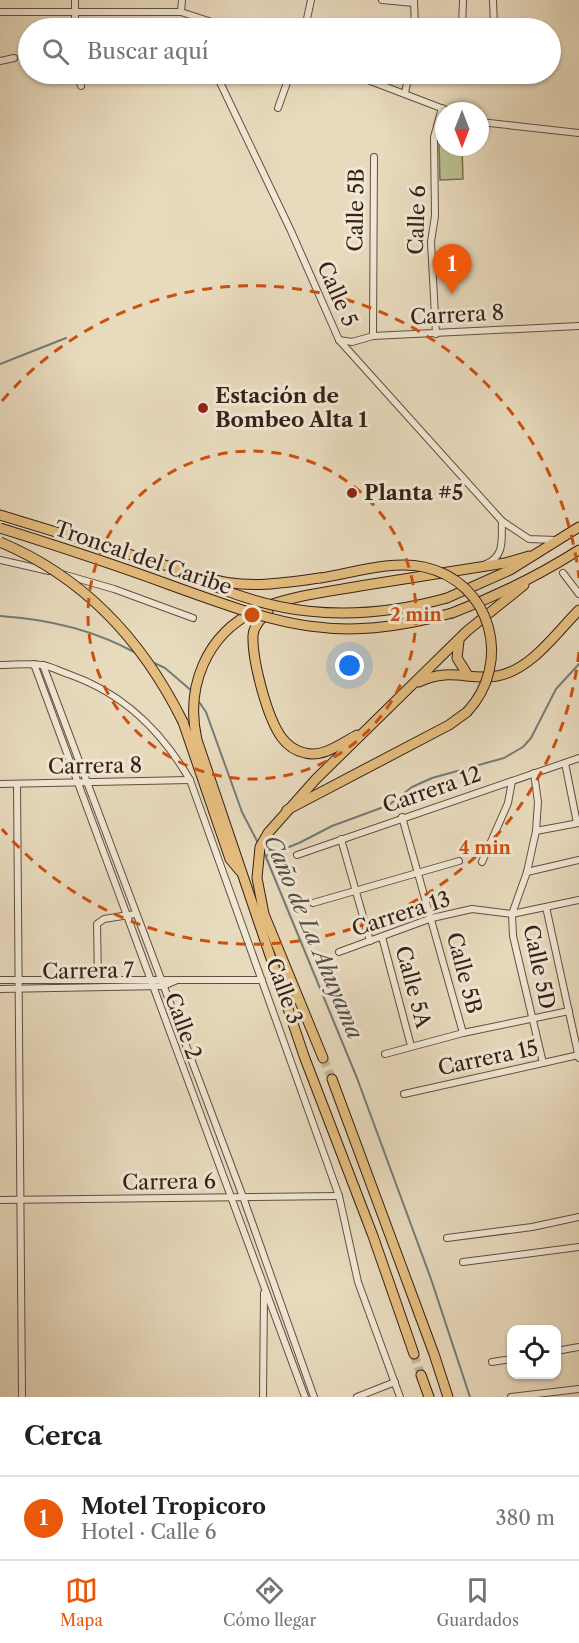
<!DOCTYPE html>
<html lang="es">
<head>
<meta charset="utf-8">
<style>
  :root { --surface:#fff; --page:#f6f6f6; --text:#202124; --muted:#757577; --line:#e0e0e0; --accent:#ea580c }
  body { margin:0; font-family:"Libre Caslon Text",serif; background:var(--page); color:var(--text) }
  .controls { position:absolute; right:18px; bottom:18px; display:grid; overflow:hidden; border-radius:12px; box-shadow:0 2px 4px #0004 }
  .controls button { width:54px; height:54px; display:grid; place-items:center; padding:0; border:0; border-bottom:2px solid var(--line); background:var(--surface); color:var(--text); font:30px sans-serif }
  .compass { position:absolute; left:435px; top:102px; width:54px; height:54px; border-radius:50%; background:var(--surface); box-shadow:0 2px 4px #0004; rotate:180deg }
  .you { position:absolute; left:350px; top:666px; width:21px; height:21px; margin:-15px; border:4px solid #fff; border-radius:50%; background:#1a73e8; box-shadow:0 0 0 9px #1a73e833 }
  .badge { display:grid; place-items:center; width:39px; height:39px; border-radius:50%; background:var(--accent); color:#fff; font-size:20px; font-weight:700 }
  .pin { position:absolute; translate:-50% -50px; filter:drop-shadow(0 2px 3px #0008) }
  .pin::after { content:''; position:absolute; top:32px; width:21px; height:18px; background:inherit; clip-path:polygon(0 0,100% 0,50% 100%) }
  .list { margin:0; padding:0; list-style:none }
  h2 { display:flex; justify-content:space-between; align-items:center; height:78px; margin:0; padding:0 24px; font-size:26px }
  h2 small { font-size:20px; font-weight:400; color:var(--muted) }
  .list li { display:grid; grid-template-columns:39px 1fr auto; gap:18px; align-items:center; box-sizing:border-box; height:84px; padding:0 24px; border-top:2px solid var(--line) }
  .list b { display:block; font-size:22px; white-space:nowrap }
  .list p { margin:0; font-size:20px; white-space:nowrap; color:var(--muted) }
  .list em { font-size:20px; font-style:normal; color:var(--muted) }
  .icon { flex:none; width:33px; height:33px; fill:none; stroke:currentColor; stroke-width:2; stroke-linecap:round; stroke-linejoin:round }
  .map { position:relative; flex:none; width:579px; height:1397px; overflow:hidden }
  .search { position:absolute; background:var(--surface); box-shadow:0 2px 4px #0004; left:18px; right:18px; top:18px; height:66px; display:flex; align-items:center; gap:15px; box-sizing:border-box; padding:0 21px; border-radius:33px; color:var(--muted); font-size:22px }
  .sheet { height:162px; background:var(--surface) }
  nav { display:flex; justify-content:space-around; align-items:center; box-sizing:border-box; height:84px; border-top:2px solid var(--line); background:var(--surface); font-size:16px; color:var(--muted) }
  nav a { display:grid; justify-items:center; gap:3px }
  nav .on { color:var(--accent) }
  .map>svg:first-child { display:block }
  .green { fill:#babe8e; stroke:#786f52; stroke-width:1.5 }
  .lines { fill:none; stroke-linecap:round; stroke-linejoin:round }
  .stream { stroke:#737b7a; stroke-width:2 }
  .primary-tunnel { stroke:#c4b59c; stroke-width:9; stroke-dasharray:9 4.5; stroke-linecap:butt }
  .minor-casing { stroke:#624e40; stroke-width:8 }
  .primary-casing { stroke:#362017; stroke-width:11 }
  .trunk-casing { stroke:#362017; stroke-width:11 }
  .minor { stroke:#f0e7d4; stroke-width:6 }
  .primary { stroke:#e4bd7e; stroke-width:9 }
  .trunk { stroke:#e4bd7e; stroke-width:9 }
  .trunk-bridge-casing { stroke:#362017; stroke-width:11; stroke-linecap:butt }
  .trunk-bridge { stroke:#e4bd7e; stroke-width:9 }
  .ring { fill:none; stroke:#cd500e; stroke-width:3; stroke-dasharray:10 8 }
  .poi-dot { fill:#8f2418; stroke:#f0e7d4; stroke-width:2 }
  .labels { text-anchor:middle; stroke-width:6; stroke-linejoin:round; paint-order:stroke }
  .street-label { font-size:21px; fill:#362017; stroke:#f0e7d4 }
  .poi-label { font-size:21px; font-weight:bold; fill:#362017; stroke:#f0e7d4; text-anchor:start }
  .water-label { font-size:22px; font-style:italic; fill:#554e49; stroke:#f0e7d4 }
  .centre { fill:#cd500e; stroke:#f0e7d4; stroke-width:3 }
  .ring-label { font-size:18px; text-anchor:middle; font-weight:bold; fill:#cd500e; stroke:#f0e7d4; stroke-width:6; stroke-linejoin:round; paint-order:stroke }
</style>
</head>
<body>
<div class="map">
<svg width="579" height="1397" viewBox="0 0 579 1397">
  <rect width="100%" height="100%" fill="#e8dabd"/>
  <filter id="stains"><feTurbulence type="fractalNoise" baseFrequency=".00333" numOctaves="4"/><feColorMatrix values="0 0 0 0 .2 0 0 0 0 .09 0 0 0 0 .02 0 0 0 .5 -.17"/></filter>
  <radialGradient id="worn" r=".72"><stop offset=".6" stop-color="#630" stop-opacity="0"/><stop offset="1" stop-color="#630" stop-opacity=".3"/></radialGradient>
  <polygon class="green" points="439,144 444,144 444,147 462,147 463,179 440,180"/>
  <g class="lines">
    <g class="stream">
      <polyline points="0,364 66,338"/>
      <path d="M0,616c48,3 94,14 136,37"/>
      <polyline points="152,662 165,668 193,692"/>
      <polyline points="197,699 206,712 242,812 258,843"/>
      <polyline points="263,850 357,1078 431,1279 470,1397"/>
      <polyline points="266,856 299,843 332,826 389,805 412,787 432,778 504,758 523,747 531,738 556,689 579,664"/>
    </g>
    <g class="primary-tunnel">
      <polyline points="323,1058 332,1079"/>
      <polyline points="414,1354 421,1375"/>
    </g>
    <g class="minor-casing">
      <g id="minor">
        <polyline points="75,0 75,28"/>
        <polyline points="382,0 414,3"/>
        <polyline points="414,0 415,28"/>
        <polyline points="493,0 494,28"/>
        <polyline points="0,12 181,12 230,28"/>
        <polyline points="181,12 182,0"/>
        <polyline points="305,28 311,0"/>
        <polyline points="462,28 463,0"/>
        <polyline points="0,61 14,58"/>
        <polyline points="77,74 81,86"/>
        <polyline points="216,74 291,231 339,340 502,521 529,539 555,540"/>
        <polyline points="352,74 449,111"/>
        <polyline points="405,93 409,74"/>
        <polyline points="278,108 290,74"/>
        <polyline points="480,122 579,133"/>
        <polyline points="436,334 431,242 435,216 434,137 442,108"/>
        <polyline points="373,336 374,157"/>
        <polyline points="339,340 352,342 373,336 579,326"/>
        <polyline points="0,560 49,571"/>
        <path d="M486,564c20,-8 15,-27 16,-43"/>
        <polyline points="563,573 579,594"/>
        <polyline points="62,574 114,589 193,618"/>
        <polyline points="34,664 305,1397"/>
        <path d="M0,665c14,0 28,-2 42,0 8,1 17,6 26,9 55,19 93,56 122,106l149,416 19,86 42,115"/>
        <polyline points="43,665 243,1197 314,1397"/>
        <polyline points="565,763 577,823"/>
        <polyline points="534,773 538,802 536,831 527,872 512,914 513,936 543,1063"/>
        <polyline points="0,784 190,780"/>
        <polyline points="17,784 22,1397"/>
        <polyline points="402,817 463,1033"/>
        <polyline points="536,831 579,823"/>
        <polyline points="341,839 370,941"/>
        <polyline points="297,855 579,758"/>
        <polyline points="482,862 508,803 512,781"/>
        <polyline points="527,872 579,860"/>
        <polyline points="313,903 459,861"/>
        <polyline points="546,907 579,1058"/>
        <polyline points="382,937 411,1046"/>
        <polyline points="339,952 432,918 472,909 512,914 579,900"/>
        <polyline points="98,979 97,924 104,919 135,914"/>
        <polyline points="0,980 262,980"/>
        <polyline points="0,989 163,986 175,981"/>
        <polyline points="385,1054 463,1033 569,1011"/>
        <polyline points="404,1094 579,1055"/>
        <polyline points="0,1200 339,1196"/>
        <polyline points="447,1238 532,1227 579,1217"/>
        <polyline points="463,1262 579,1247"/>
        <polyline points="556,1351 579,1347"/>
        <polyline points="492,1362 512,1359"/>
        <polyline points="263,1397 264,1293"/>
        <polyline points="357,1397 395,1382"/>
        <polyline points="511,1397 579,1389"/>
      </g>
    </g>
    <g class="primary-casing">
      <g id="primary">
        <path d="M268,612c-7,6 -14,13 -15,23 -1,25 14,83 29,103 6,8 14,13 23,15 18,5 37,-10 52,-18"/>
        <polyline points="459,641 457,658 467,674"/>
        <path d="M419,682c32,-15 49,-1 78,-6 34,-6 59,-43 82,-66"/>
        <polyline points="323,1058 264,914 257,878 260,847 268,833 316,779 467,631 524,585"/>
        <polyline points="332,1079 434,1354 448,1397"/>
        <path d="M414,1354l-41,-118 -69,-180 -107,-316c-12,-53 9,-106 60,-130 31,-14 70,-18 103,-24 48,-8 97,-15 145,-23l24,-7"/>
        <polyline points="421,1375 429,1397"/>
      </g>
    </g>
    <g class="trunk-casing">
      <g id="trunk">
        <polyline points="0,515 181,570"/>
        <path d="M200,576c44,14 75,8 120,2"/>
        <polyline points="447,598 510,570 579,527"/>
        <path d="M452,613c45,-17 86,-37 127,-63"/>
        <polyline points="183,722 230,859 240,871"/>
        <polyline points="287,810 449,725 467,712"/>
      </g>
    </g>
    <use href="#minor" class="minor"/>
    <use href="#primary" class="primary"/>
    <use href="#trunk" class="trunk"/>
    <g class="trunk-bridge-casing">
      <g id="trunk-bridge">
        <path d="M0,528c58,18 116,37 173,58 108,39 163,59 279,27"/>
        <path d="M0,542c84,35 143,99 183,180"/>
        <path d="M176,568c90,48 173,57 271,30"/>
        <path d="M320,578c32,-5 72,-18 104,-11 68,15 89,96 43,145"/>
      </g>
    </g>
    <use href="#trunk-bridge" class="trunk-bridge"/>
  </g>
  <g class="ring">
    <circle cx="252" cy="615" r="164"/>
    <path d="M579 652A329 329 0 0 1 2 829M2 401A329 329 0 0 1 579 578"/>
  </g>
  <g class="poi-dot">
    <circle cx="203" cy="408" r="6"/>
    <circle cx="352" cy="493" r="6"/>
  </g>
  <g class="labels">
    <g class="street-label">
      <text transform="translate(356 210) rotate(-89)" y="7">Calle 5B</text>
      <text transform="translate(417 220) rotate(-88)" y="7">Calle 6</text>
      <text transform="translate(337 294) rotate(66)" y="7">Calle 5</text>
      <text transform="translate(457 315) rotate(-3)" y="7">Carrera 8</text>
      <text transform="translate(143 558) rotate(19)" y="7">Troncal del Caribe</text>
      <text transform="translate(95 766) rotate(-1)" y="7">Carrera 8</text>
      <text transform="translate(432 790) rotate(-19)" y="7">Carrera 12</text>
      <text transform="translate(401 914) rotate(-18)" y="7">Carrera 13</text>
      <text transform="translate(539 967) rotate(78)" y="7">Calle 5D</text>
      <text transform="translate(88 971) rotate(-1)" y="7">Carrera 7</text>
      <text transform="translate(464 973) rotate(75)" y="7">Calle 5B</text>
      <text transform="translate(413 987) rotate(75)" y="7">Calle 5A</text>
      <text transform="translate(284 991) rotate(70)" y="7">Calle 3</text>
      <text transform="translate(183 1026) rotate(70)" y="7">Calle 2</text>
      <text transform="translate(488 1058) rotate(-12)" y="7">Carrera 15</text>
      <text transform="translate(169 1182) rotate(-1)" y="7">Carrera 6</text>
    </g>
    <g class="poi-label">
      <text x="215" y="403">Estación de<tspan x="215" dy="24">Bombeo Alta 1</tspan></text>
      <text x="364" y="500">Planta #5</text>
    </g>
    <g class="water-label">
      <text transform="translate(314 937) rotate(67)" y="8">Caño de La Ahuyama</text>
    </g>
  </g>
  <circle cx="252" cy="615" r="9" class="centre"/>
  <g class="ring-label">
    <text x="416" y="621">2 min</text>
    <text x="485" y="854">4 min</text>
  </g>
  <rect width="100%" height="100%" filter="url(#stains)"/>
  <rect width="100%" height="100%" fill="url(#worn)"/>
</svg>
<div class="controls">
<button><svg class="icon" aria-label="locate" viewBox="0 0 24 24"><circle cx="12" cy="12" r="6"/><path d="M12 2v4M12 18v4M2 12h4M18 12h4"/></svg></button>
</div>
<svg class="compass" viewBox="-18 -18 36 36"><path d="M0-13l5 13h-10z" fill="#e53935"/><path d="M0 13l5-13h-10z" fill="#757577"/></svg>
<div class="you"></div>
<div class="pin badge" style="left:452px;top:294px">1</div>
<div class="search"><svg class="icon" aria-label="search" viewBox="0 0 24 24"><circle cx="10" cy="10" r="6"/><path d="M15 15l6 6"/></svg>Buscar aquí</div>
</div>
<section class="sheet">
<h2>Cerca<small></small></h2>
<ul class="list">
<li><span class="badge">1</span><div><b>Motel Tropicoro</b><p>Hotel · Calle 6</p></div><em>380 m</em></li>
</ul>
</section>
<nav>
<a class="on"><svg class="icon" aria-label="map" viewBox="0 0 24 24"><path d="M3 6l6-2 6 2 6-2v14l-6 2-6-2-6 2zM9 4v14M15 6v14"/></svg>Mapa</a>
<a><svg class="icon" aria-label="directions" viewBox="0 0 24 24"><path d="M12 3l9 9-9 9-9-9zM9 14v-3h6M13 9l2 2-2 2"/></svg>Cómo llegar</a>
<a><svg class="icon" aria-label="saved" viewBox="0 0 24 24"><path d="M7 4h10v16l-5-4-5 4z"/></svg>Guardados</a>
</nav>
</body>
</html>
